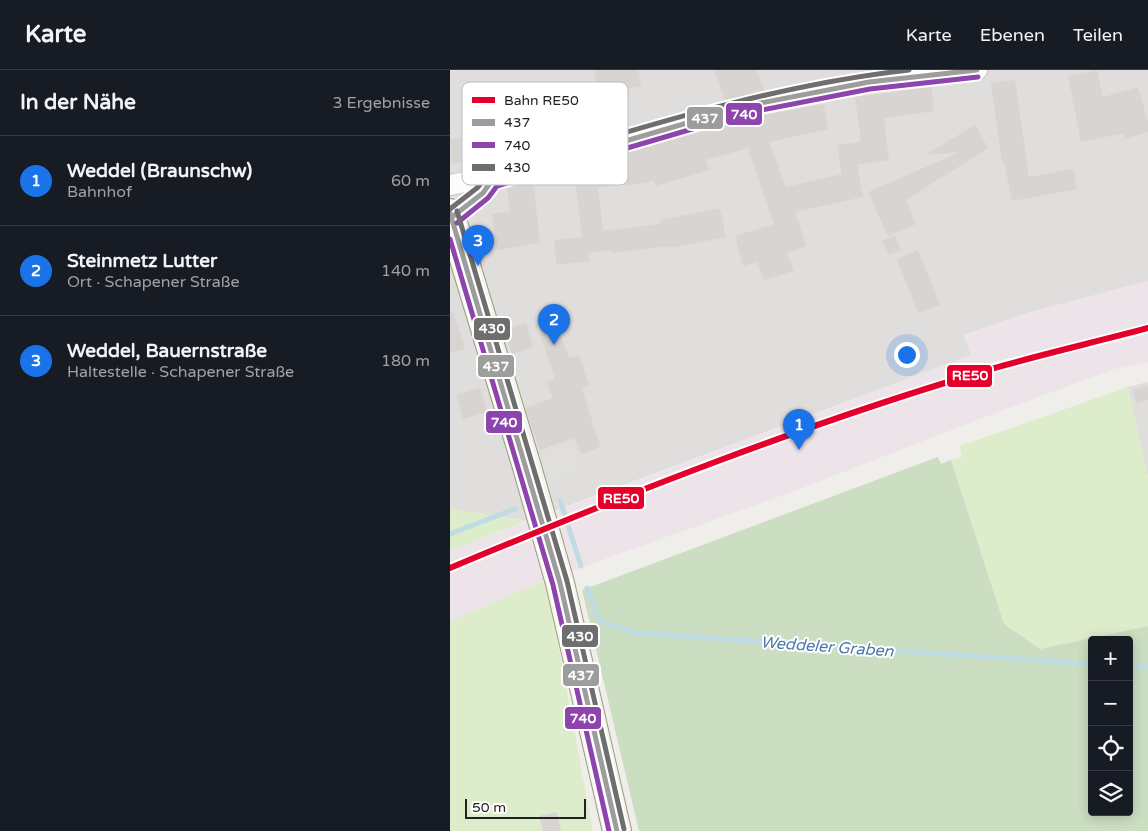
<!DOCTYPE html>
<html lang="de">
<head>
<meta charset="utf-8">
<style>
  :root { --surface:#171b24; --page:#242831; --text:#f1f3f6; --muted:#9ea1a6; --line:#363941; --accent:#1a73e8 }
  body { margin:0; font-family:"Varela Round",sans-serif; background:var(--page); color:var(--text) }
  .controls { position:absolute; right:15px; bottom:15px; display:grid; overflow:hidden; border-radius:5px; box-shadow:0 2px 12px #0003 }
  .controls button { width:45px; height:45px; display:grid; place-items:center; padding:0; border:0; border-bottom:1px solid var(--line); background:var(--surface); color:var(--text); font:25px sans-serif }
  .scale { position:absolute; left:15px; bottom:12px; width:121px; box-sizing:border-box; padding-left:5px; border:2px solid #222; border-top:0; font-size:14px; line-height:18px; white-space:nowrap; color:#222; -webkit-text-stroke:4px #fff; paint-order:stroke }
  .you { position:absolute; left:456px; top:284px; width:18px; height:18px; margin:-12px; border:4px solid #fff; border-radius:50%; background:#1a73e8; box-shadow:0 0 0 8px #1a73e833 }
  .badge { display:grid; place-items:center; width:32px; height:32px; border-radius:50%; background:var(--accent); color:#fff; font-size:16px; font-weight:700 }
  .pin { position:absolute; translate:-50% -41px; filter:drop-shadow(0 1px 2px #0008) }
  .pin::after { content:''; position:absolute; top:26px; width:18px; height:15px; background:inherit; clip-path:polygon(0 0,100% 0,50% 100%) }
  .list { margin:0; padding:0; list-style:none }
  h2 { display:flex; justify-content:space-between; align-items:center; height:65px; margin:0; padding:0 20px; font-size:21px }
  h2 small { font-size:16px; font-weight:400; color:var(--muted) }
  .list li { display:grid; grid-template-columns:32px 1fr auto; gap:15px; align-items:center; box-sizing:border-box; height:90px; padding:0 20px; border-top:1px solid var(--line) }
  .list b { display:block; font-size:19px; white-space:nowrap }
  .list p { margin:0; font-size:16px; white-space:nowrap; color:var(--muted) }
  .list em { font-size:16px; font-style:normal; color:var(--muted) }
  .icon { flex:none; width:28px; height:28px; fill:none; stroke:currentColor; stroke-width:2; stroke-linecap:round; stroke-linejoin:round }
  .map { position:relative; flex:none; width:698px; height:761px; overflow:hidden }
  header { display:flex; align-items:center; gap:30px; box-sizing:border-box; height:70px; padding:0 25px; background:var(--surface); border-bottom:1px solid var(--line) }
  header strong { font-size:24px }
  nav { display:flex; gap:28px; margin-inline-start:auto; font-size:18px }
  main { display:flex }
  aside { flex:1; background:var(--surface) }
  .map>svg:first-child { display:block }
  .residential { fill:#dfdedc }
  .industrial { fill:#ede4e9 }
  .grass { fill:#ddeccb }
  .forest { fill:#cbdec1; fill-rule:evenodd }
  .parking { fill:#e0dfde }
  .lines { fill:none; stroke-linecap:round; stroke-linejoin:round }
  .stream { stroke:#bfdbe3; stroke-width:5 }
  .building { fill:#d7d4d2 }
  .street-casing { stroke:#c9c8c7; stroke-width:22 }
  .secondary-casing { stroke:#999a82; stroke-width:30 }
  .street { stroke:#fdfcfc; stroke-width:20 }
  .secondary { stroke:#f4f4ed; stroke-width:28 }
  .bus-1-casing { stroke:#fff; stroke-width:9 }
  .bus-2-casing { stroke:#fff; stroke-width:9 }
  .bus-3-casing { stroke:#fff; stroke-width:9 }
  .bus-1 { stroke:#9d9d9c; stroke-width:5 }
  .bus-2 { stroke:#8e44ad; stroke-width:5 }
  .bus-3 { stroke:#6e6e6e; stroke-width:5 }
  .rail-1-casing { stroke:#fff; stroke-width:10 }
  .rail-1 { stroke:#e4002b; stroke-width:6 }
  .labels { text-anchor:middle; stroke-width:4; stroke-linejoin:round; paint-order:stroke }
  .water-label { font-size:16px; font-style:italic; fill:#4a7aab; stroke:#fff }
  .key { fill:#fff; stroke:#bdbdbd; stroke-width:1 }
  .key-label { font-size:14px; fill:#222 }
  .line-badge { stroke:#fff; stroke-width:2 }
  .badge-label { font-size:14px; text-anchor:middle; font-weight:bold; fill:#fff }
</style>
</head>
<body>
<header>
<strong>Karte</strong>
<nav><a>Karte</a><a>Ebenen</a><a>Teilen</a></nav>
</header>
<main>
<aside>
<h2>In der Nähe<small>3 Ergebnisse</small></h2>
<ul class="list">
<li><span class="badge">1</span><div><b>Weddel (Braunschw)</b><p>Bahnhof</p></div><em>60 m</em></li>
<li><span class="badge">2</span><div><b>Steinmetz Lutter</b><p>Ort · Schapener Straße</p></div><em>140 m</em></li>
<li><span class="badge">3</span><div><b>Weddel, Bauernstraße</b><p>Haltestelle · Schapener Straße</p></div><em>180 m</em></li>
</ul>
</aside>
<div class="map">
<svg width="698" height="761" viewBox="0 0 698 761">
  <rect width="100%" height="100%" fill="#f0eeeb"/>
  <g class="residential">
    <polygon points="0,0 698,0 698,211 574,244 514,265 521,285 77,451 0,439"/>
    <polygon points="698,312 698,407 678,317"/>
  </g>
  <polygon class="industrial" points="698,211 698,293 664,299 535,347 342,422 96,510 0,551 0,481 521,285 514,265 574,244"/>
  <g class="grass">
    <polygon points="678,317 698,407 698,556 590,579 554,554 501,390 512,387 510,376"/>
    <polygon points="0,439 77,451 0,481"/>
    <polygon points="96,510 143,761 0,761 0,551"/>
  </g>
  <path class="forest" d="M488,387l3,7 10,-4 53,164 36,25 108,-23v205h-509l-57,-241zM642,570h37v172h-37z"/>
  <polygon class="parking" points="124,373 134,399 100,411 90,386"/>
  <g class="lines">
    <g class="stream">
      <polyline points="110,430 131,496"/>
      <polyline points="0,464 65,439"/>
      <polyline points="137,518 150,551 186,563 642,594"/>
      <polyline points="679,596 698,597"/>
    </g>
  </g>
  <g class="building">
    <polygon points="144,0 188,0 191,16 149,24"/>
    <polygon points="264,0 307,0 314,20 275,30"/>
    <polygon points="647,0 653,27 688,17 698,52 698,62 675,69 674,63 631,72 618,6"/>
    <polygon points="565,10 579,107 623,99 627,119 562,131 554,92 552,93 541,13"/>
    <polygon points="481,17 484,41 434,48 439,90 407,95 413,127 345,142 356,176 337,183 344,201 314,210 307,192 293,196 285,166 324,154 298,78 256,90 259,100 205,116 204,111 175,116 174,112 148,118 153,161 211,154 210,150 270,138 276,167 220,178 220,176 163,183 162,180 138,183 139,191 107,195 104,170 132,167 125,107 155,103 153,90 298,48 374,34 378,59 319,72 336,117 392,104 387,75 411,72 405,27"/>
    <polygon points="80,22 92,67 61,79 64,87 51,90 49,82 2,94 0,70 59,55 53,30"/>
    <polygon points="525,55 538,78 456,130 466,154 438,166 418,122 510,82 475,85"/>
    <polygon points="83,110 90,173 47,180 42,144 60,141 57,118"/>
    <polygon points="445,165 451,180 439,185 432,171"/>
    <polygon points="468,180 490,235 468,243 447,189"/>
    <polygon points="0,241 3,241 15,279 0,283"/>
    <polygon points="76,253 83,277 62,284 54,260"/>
    <polygon points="108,258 119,288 129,285 139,315 132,318 150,377 131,384 125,368 90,380 75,338 103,328 97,312 105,309 90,264"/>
    <polygon points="698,316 698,330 686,333 683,320"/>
    <polygon points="30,318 37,342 13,349 6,325"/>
    <polygon points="107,742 111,761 93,761 89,746"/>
  </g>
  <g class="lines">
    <g class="street-casing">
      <g id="street">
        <polyline points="0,115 15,112 42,110 295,36 419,12 527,0"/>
        <polyline points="2,147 33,123 42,110"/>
      </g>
    </g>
    <g class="secondary-casing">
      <polyline id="secondary" points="0,143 77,397 110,513 167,761"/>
    </g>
    <use href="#street" class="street"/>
    <use href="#secondary" class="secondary"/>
    <g class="bus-1-casing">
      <g id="bus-1">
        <polyline points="0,143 110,513 167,761"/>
        <polyline points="2,147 33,123 42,110 295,36 419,12 527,0"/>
      </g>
    </g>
    <g class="bus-2-casing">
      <g id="bus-2">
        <polyline points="7,153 38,128 47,116 297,43 420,19 528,7"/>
        <polyline points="0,169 103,515 159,761"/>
      </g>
    </g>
    <g class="bus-3-casing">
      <g id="bus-3">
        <path d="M0,139l27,-21 13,-15c138,-41 275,-87 419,-103"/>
        <polyline points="7,141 117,511 174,759"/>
      </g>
    </g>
    <use href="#bus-1" class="bus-1"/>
    <use href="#bus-2" class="bus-2"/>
    <use href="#bus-3" class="bus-3"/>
    <g class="rail-1-casing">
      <path id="rail-1" d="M0,498c177,-74 357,-145 541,-199 52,-15 105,-27 157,-41"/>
    </g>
    <use href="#rail-1" class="rail-1"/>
  </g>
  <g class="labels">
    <g class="water-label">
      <text transform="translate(377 576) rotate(4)" y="6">Weddeler Graben</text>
    </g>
  </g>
  <rect x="12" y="12" width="166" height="103" rx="8" class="key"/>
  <rect x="22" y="27" width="23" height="6" fill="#e4002b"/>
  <rect x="22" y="49" width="23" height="7" fill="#9d9d9c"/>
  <rect x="22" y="72" width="23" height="6" fill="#8e44ad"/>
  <rect x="22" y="94" width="23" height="7" fill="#6e6e6e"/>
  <g class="key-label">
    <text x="54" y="35">Bahn RE50</text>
    <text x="54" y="57">437</text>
    <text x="54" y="80">740</text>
    <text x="54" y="102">430</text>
  </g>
  <g class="line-badge">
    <rect x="275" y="32" width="38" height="24" rx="5" fill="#8e44ad"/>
    <rect x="236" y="36" width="38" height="24" rx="5" fill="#9d9d9c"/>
    <rect x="23" y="247" width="38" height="24" rx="5" fill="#6e6e6e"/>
    <rect x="27" y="284" width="38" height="24" rx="5" fill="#9d9d9c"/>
    <rect x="496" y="294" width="47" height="24" rx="5" fill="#e4002b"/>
    <rect x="35" y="340" width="38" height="24" rx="5" fill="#8e44ad"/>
    <rect x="147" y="416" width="48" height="24" rx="5" fill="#e4002b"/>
    <rect x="111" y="554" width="38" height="24" rx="5" fill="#6e6e6e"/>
    <rect x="112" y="593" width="38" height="24" rx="5" fill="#9d9d9c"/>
    <rect x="114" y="636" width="38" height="24" rx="5" fill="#8e44ad"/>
  </g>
  <g class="badge-label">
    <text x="294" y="49">740</text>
    <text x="255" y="53">437</text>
    <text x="42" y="263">430</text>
    <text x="46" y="301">437</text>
    <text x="520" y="310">RE50</text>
    <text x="54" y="357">740</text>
    <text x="171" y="433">RE50</text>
    <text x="130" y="571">430</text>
    <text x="131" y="610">437</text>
    <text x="133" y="653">740</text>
  </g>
</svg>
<div class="controls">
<button>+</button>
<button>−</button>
<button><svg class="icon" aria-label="locate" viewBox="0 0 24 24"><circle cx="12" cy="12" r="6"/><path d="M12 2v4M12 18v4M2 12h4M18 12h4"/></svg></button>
<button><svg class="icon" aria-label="layers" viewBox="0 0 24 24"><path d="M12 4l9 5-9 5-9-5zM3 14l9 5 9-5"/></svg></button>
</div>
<div class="scale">50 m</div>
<div class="you"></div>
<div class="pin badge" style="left:349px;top:380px">1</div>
<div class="pin badge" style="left:104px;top:275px">2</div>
<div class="pin badge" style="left:28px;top:196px">3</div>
</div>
</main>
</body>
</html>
